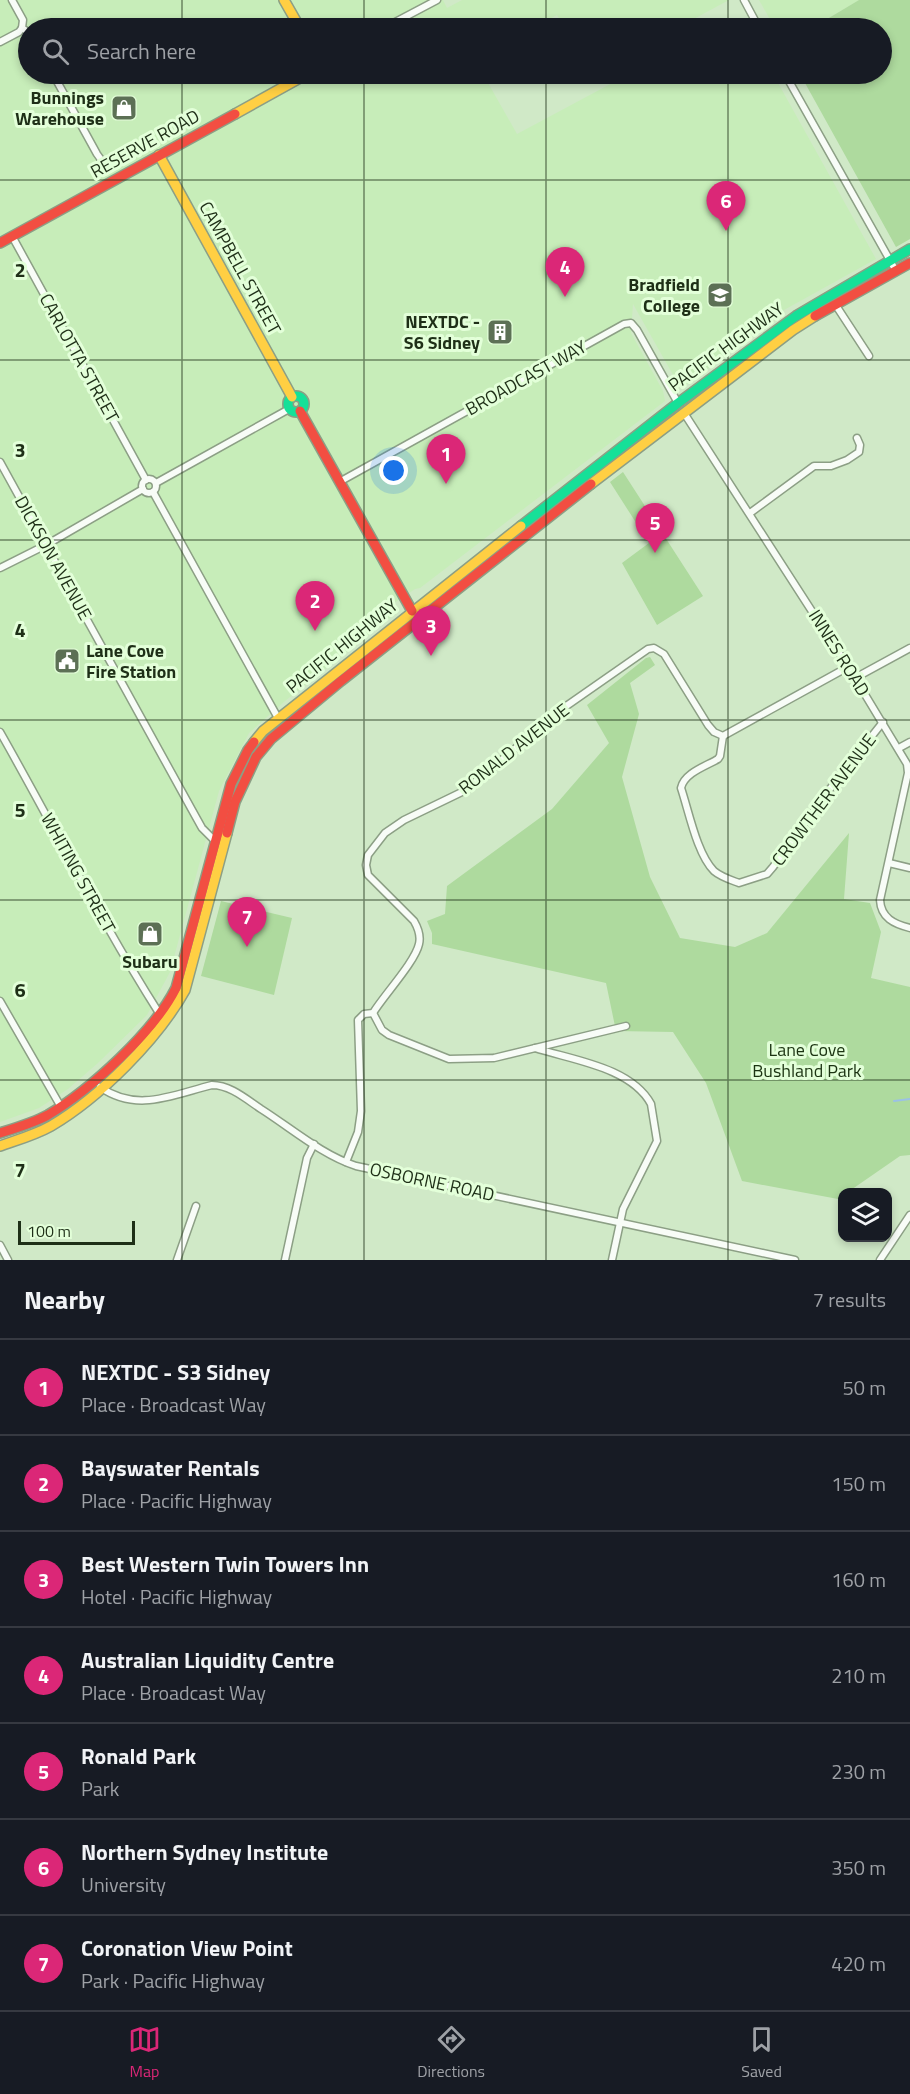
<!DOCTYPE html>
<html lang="en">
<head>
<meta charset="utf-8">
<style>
  :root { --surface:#171b24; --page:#20242c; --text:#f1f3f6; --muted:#9ea1a6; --line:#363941; --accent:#db2777 }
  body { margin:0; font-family:"Titillium Web",sans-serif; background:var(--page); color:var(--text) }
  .controls { position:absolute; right:18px; bottom:18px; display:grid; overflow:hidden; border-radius:12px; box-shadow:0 3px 9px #0003 }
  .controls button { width:54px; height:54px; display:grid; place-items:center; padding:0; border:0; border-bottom:2px solid var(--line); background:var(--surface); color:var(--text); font:30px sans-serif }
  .scale { position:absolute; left:18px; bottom:15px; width:117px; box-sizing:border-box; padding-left:6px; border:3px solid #1e2f17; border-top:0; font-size:16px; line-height:21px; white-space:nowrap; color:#1e2f17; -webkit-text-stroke:4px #e3ffd9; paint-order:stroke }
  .you { position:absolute; left:394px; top:471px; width:21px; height:21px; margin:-15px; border:4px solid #fff; border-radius:50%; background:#1a73e8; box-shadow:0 0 0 9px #1a73e833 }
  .badge { display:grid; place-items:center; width:39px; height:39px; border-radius:50%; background:var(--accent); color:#fff; font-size:20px; font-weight:700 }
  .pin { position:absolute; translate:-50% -50px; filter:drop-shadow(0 2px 3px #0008) }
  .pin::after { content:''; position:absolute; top:32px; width:21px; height:18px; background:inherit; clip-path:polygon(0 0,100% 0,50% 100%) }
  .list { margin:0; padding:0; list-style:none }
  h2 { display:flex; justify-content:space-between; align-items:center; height:78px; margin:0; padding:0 24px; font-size:26px }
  h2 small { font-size:20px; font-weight:400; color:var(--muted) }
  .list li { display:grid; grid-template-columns:39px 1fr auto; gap:18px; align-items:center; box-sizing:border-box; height:96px; padding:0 24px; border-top:2px solid var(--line) }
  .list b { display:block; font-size:22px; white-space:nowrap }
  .list p { margin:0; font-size:20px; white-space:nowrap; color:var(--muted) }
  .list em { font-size:20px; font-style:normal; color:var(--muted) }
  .icon { flex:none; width:33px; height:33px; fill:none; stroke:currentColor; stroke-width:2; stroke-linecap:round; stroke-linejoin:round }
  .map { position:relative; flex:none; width:910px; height:1260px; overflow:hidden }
  .search { position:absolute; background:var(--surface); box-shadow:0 3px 9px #0003; left:18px; right:18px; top:18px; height:66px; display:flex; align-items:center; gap:15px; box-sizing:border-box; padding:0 21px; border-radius:33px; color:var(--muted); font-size:22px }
  .sheet { height:750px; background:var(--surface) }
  nav { display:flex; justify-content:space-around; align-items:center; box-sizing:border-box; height:84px; border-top:2px solid var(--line); background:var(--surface); font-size:16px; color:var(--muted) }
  nav a { display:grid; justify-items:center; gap:3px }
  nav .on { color:var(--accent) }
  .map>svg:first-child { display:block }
  .built { fill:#c7edb9 }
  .green { fill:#aeda9e }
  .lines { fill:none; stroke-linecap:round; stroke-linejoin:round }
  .stream { stroke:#9bc1e5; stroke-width:2 }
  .street-casing { stroke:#8c9f85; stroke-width:9 }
  .fast-casing { stroke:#8c9f85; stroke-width:12 }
  .slow-casing { stroke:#8c9f85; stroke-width:12 }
  .jam-casing { stroke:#8c9f85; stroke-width:12 }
  .street { stroke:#f8fcf7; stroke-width:6 }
  .fast { stroke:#16e098; stroke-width:9 }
  .slow { stroke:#ffcf43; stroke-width:9 }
  .jam { stroke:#f24e42; stroke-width:9 }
  .grid { fill:none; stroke:#1e2f17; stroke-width:1.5; stroke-opacity:0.55 }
  .labels { text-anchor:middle; stroke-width:6; stroke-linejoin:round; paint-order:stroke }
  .poi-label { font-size:18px; font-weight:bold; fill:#1e2f17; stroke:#e3ffd9; text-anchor:end }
  .street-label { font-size:18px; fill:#1e2f17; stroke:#e3ffd9 }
  .park-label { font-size:18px; fill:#1b3311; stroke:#e3ffd9 }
  .grid-label { font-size:20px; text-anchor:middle; font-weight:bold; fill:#1e2f17; stroke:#e3ffd9; stroke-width:6; stroke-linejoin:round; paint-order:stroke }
</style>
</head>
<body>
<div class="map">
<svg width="910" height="1260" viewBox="0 0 910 1260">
  <rect width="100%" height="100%" fill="#d0e9c7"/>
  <g class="built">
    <polygon points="0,0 443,0 447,8 462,0 729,0 677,28 565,28 557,15 533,28 28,28 28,74 483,74 517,134 629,74 773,74 876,259 784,310 681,389 633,304 631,333 663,391 665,401 420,588 415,589 394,603 397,609 395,614 285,701 249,733 219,791 170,972 147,1015 98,1063 68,1089 39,1108 0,1122"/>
    <polygon points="759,0 859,0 812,28 775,28"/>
  </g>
  <g class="green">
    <polygon points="859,0 910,0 910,239 896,247 800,74 882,74 882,28 812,28"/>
    <polygon points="623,472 703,596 657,625 622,563 649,543 610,482"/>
    <polygon points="650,657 655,665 630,683 639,714 622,777 650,877 680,938 735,947 767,933 849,833 844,899 870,903 881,932 871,978 910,987 910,1155 900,1156 848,1192 842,1192 842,1196 838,1199 742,1181 706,1083 673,1032 616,1031 606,983 432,944 432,933 427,921 445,914 447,886 552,809 609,743 587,705 646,658"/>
    <polygon points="221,901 292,918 274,995 201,976"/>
  </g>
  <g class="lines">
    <polyline class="stream" points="894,1101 910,1099"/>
    <g class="street-casing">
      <g id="street">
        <polyline points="12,0 23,20 22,28 28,32"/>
        <polyline points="744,0 759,28"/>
        <polyline points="384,28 437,0"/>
        <polyline points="0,42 19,32 22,28"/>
        <polyline points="53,74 97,154 102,161"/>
        <polyline points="785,74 896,271"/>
        <polyline points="12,236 146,480"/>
        <polyline points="835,304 869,356"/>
        <path d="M684,413l171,265 52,86 1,9 -28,127c1,18 14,24 30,28"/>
        <polyline points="0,462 192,810 202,828 215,841"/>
        <circle cx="149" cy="486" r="7"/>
        <polyline points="341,481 624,324 631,323 637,330 678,403"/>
        <polyline points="156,483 289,409"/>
        <polyline points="153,492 278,718"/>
        <polyline points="750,513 814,466 831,466 847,460 859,452 860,445 857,438"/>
        <polyline points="0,568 46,545 143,489"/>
        <polyline points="855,678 910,648"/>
        <path d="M0,732c53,93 101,190 159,281"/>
        <path d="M723,736l-3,20 -2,3c-12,7 -34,14 -37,29 8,24 16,66 33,83 7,6 17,9 25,12l28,-9 6,-7 56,-77 54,-68"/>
        <polyline points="899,748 910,742"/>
        <polyline points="889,863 910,868"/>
        <polyline points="0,1001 61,1107"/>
        <polyline points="373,1013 382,1030 389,1035 449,1059 494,1058 626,1026"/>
        <path d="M535,1048c37,12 96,19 116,56l6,37 -34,68 -11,51"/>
        <path d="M100,1087c37,26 72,8 112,-2 18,0 34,14 49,24 30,19 61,46 95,57l439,94"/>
        <path d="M346,1162l12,-30 3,-21 -3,-91 6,-6 9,-1c11,-18 42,-51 46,-69 2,-8 -1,-16 -5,-23l-46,-46 -2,-10 2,-10 17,-22 19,-13 62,-30 96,-81 86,-60 6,-1 10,6 44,71 6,7 9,4 125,-69"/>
        <polyline points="0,1245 8,1260"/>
        <polyline points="177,1260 196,1206"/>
        <polyline points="285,1260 307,1158 314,1144"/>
        <polyline points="880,1260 910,1215"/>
      </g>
    </g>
    <g class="fast-casing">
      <g id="fast">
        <circle cx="296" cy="404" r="8"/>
        <polyline points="521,526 678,403 796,316 910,249"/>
      </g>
    </g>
    <g class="slow-casing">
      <g id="slow">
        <polyline points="284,0 300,28"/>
        <polyline points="235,114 307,74"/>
        <polyline points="159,155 292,397"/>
        <polyline points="591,484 793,330 815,316"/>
        <polyline points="254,742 263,731 521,526"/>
        <path d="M0,1146c17,-6 35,-11 51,-20 49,-29 107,-87 134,-136l42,-157"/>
      </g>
    </g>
    <g class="jam-casing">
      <g id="jam">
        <polyline points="0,243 235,114"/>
        <polyline points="815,316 910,263"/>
        <polyline points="300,411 412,611"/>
        <polyline points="227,833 235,802 256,757 271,739 341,681 591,484"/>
        <path d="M0,1133c16,-5 33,-10 48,-18 42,-25 106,-83 128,-127l55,-204 17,-34 6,-8"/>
      </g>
    </g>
    <use href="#street" class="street"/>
    <use href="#fast" class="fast"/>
    <use href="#slow" class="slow"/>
    <use href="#jam" class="jam"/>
  </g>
  <path class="grid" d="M182,0v28M364,0v28M546,0v28M728,0v28M182,74v1186M364,74v1186M546,74v1186M728,74v1186M0,180h910M0,360h910M0,540h910M0,720h910M0,900h910M0,1080h910"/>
  <defs>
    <g id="shop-square" transform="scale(1.35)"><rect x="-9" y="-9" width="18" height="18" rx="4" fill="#5c7055" stroke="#e3ffd9"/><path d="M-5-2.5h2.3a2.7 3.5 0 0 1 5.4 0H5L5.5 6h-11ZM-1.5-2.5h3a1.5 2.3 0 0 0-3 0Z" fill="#fff"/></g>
    <g id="school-square" transform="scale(1.35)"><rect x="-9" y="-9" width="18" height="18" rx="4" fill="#5c7055" stroke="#e3ffd9"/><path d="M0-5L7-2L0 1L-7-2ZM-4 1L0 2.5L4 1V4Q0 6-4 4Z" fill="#fff"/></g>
    <g id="building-square" transform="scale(1.35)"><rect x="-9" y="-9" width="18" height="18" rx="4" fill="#5c7055" stroke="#e3ffd9"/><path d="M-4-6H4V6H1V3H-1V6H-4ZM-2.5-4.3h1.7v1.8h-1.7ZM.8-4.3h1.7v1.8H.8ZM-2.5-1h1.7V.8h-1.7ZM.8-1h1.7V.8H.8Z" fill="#fff"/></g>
    <g id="civic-square" transform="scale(1.35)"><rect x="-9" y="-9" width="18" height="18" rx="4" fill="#5c7055" stroke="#e3ffd9"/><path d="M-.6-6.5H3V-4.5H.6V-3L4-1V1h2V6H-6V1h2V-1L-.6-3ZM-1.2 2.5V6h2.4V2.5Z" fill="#fff"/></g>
  </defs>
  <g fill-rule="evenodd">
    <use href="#shop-square" x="124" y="108"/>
    <use href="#school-square" x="720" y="295"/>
    <use href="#building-square" x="500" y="332"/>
    <use href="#civic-square" x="67" y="661"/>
    <use href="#shop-square" x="150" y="934"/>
  </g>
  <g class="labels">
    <g class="poi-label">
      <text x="104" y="104">Bunnings<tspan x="104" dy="21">Warehouse</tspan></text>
      <text x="700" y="291">Bradfield<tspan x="700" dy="21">College</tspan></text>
      <text x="480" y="328">NEXTDC -<tspan x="480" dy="21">S6 Sidney</tspan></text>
      <text x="86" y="657" text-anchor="start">Lane Cove<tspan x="86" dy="21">Fire Station</tspan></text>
      <text x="150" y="968" text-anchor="middle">Subaru</text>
    </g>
    <g class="street-label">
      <text transform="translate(145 144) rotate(-29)" y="6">RESERVE ROAD</text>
      <text transform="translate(240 268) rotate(61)" y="6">CAMPBELL STREET</text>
      <text transform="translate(726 347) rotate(-36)" y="6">PACIFIC HIGHWAY</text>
      <text transform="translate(79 358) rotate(61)" y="6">CARLOTTA STREET</text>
      <text transform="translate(526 378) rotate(-29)" y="6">BROADCAST WAY</text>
      <text transform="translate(53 558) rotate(61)" y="6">DICKSON AVENUE</text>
      <text transform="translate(342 646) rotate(-39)" y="6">PACIFIC HIGHWAY</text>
      <text transform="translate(839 653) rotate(58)" y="6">INNES ROAD</text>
      <text transform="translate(514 749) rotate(-38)" y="6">RONALD AVENUE</text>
      <text transform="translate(824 800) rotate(-53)" y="6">CROWTHER AVENUE</text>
      <text transform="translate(78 873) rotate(61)" y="6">WHITING STREET</text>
      <text transform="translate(432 1182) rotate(12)" y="6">OSBORNE ROAD</text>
    </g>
    <g class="park-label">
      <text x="807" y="1056">Lane Cove<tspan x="807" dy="21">Bushland Park</tspan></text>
    </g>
  </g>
  <g class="grid-label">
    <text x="20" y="277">2</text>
    <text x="20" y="457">3</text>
    <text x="20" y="637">4</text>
    <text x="20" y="817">5</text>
    <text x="20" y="997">6</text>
    <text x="20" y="1177">7</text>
  </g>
</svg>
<div class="controls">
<button><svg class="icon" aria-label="layers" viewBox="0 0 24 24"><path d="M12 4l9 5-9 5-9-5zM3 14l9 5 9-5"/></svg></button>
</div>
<div class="scale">100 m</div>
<div class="you"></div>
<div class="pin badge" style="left:446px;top:484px">1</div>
<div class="pin badge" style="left:315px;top:631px">2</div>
<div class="pin badge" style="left:431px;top:656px">3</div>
<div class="pin badge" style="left:565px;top:297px">4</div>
<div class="pin badge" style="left:655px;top:553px">5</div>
<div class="pin badge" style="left:726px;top:231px">6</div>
<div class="pin badge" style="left:247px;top:947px">7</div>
<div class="search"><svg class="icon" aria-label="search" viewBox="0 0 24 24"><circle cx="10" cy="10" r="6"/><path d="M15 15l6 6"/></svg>Search here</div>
</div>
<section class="sheet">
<h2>Nearby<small>7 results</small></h2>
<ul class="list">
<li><span class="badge">1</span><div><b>NEXTDC - S3 Sidney</b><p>Place · Broadcast Way</p></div><em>50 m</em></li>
<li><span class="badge">2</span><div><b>Bayswater Rentals</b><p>Place · Pacific Highway</p></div><em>150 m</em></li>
<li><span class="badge">3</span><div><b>Best Western Twin Towers Inn</b><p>Hotel · Pacific Highway</p></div><em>160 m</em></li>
<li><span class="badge">4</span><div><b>Australian Liquidity Centre</b><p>Place · Broadcast Way</p></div><em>210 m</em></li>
<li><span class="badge">5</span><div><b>Ronald Park</b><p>Park</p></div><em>230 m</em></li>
<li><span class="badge">6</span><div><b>Northern Sydney Institute</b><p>University</p></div><em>350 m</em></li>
<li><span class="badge">7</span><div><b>Coronation View Point</b><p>Park · Pacific Highway</p></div><em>420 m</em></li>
</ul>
</section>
<nav>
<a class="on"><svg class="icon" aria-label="map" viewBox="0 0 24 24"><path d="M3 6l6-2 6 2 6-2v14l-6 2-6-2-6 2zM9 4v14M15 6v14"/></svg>Map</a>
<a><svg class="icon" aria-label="directions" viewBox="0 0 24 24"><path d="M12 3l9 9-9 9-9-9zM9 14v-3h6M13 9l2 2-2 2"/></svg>Directions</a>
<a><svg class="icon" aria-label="saved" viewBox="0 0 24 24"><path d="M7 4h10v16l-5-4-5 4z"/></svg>Saved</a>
</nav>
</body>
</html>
